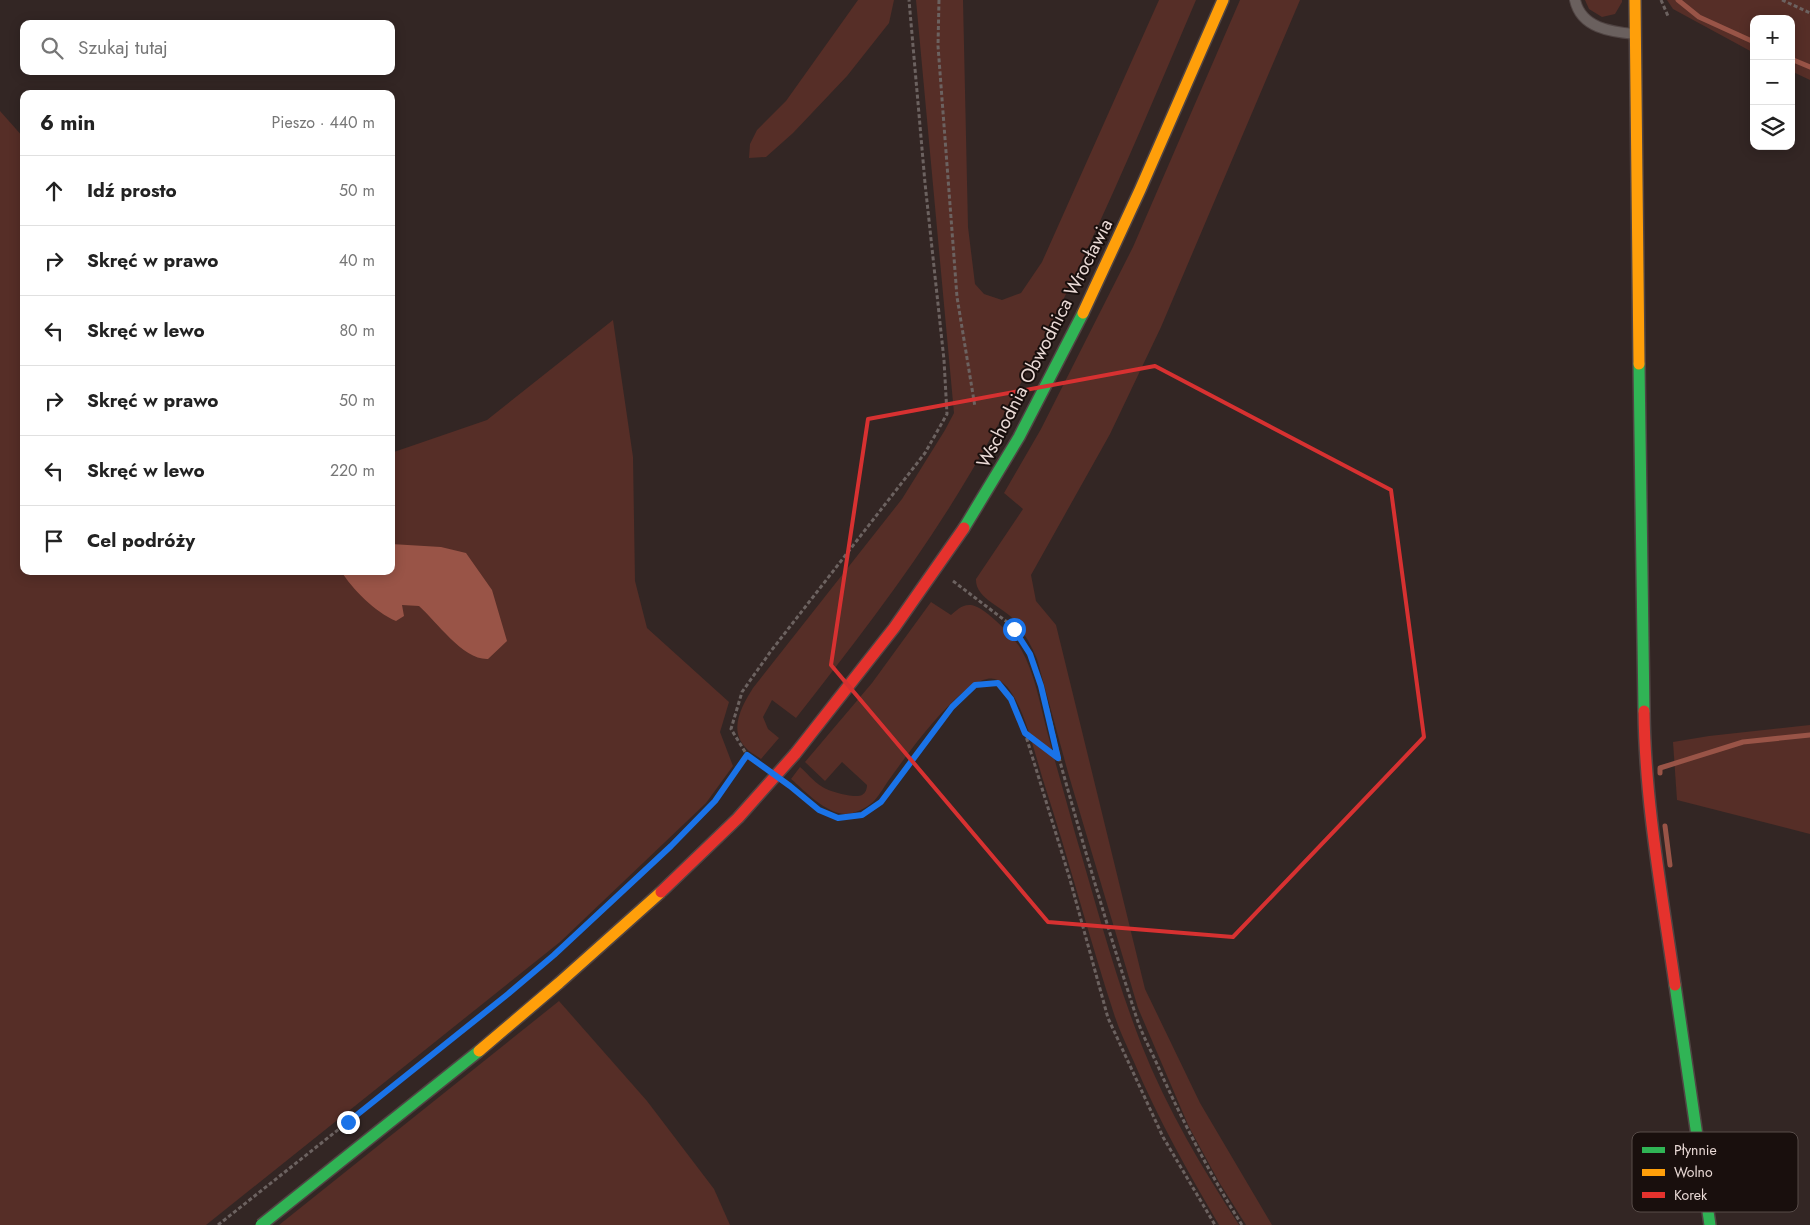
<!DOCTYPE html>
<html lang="pl">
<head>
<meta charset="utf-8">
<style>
  :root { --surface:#fff; --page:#f2f2f2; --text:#222; --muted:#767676; --line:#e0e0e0 }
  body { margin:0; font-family:Jost,sans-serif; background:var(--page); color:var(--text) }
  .controls { position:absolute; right:15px; top:15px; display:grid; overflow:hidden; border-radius:10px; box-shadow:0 2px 12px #0003 }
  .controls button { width:45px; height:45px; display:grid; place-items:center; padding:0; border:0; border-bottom:1px solid var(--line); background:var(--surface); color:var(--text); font:25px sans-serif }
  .stop { position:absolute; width:15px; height:15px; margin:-11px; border:4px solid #1a73e8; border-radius:50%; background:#fff }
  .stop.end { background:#1a73e8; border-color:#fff; box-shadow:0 1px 5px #0008 }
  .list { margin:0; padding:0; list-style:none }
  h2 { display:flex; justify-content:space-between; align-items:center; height:65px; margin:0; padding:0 20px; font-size:21px }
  h2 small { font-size:16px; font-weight:400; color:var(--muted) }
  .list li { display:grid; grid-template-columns:32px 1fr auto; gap:15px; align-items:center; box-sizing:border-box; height:70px; padding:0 20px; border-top:1px solid var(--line) }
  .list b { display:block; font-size:19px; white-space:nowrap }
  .list em { font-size:16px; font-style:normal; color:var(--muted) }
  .icon { flex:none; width:28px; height:28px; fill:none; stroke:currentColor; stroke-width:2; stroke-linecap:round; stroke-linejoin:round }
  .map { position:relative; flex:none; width:1810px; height:1225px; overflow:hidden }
  .search { position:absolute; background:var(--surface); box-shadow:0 2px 12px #0003; left:20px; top:20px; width:375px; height:55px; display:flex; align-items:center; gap:12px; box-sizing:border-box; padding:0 18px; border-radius:10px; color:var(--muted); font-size:19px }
  .panel { position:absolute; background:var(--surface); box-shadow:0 2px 12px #0003; left:20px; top:90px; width:375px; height:485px; border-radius:10px }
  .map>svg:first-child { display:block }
  .green { fill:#562e27 }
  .water { fill:#995447 }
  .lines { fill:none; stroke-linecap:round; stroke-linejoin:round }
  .stream { stroke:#995447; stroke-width:5 }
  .lane-casing { stroke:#504443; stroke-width:12 }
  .fast-casing { stroke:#504443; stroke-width:14 }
  .slow-casing { stroke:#504443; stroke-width:14 }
  .jam-casing { stroke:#504443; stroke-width:14 }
  .path { stroke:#6c6260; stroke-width:3; stroke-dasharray:4 2.5; stroke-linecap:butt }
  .lane { stroke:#6a605e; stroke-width:10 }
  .fast { stroke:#30b455; stroke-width:11 }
  .slow { stroke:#ff9f0a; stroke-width:11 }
  .jam { stroke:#e5322d; stroke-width:11 }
  .fast-bridge-casing { stroke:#504443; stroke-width:14; stroke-linecap:butt }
  .slow-bridge-casing { stroke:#504443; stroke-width:14; stroke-linecap:butt }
  .jam-bridge-casing { stroke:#504443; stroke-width:14; stroke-linecap:butt }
  .fast-bridge { stroke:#30b455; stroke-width:11 }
  .slow-bridge { stroke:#ff9f0a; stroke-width:11 }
  .jam-bridge { stroke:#e5322d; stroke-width:11 }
  .route { stroke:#1a73e8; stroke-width:6 }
  .marked { fill:none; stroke:#d73131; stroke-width:4; stroke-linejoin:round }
  .labels { text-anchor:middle; stroke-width:4; stroke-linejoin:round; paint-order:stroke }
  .street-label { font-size:19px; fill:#eadad6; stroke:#190f0d }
  .key { fill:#190f0d; stroke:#584c49; stroke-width:1 }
  .key-label { font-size:14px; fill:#eadad6 }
</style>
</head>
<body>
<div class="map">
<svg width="1810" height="1225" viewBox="0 0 1810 1225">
  <rect width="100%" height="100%" fill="#332624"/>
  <g class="green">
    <polygon points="858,0 894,0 889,23 847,76 793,133 766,157 749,158 750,144 757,130 786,101"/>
    <path d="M916,0h47l5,227 7,57 9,10 18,6 19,-7 21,-31 117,-262h37c-68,160 -135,321 -225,472 -51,87 -113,167 -175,246l-24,-18 -9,17 5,12 11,9 -18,21c-5,-4 -12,-7 -16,-12 -17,-18 -2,-43 8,-59l149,-189 43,-69 9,-17z"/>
    <path d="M1240,0h60l-139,327 -51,107 -79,141 5,26 20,24 89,364 55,114 72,122h-26l-27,-43 -30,-55 -51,-119 -69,-232 -32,-117c-6,-14 -13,-26 -22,-38 -11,-14 -40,-22 -39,-42l47,-70 -19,-16 37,-64 92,-182z"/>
    <polygon points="1585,0 1622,0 1622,2 1615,14 1602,17 1589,9"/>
    <polygon points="1667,0 1810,0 1810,80 1791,71 1791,19 1754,19 1754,53 1673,9"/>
    <polygon points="0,111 24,138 24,571 391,571 391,453 487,420 613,320 633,457 635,581 647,628 729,702 720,732 733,766 706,803 560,942 206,1225 0,1225"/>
    <path d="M931,602l20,13c6,-5 11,-11 20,-10 13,1 43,32 50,44 14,25 19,55 26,82 9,35 19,68 28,102 21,71 40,144 67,213 25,63 60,122 97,179h-20c-31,-53 -61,-106 -85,-163 -7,-16 -15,-32 -20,-48 -25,-77 -45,-154 -70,-231 -8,-25 -17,-65 -30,-86 -5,-10 -15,-21 -27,-18 -29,5 -78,73 -96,98 -6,8 -11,18 -18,25 -7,6 -18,12 -28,12 -20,-1 -40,-23 -54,-35l9,-12c7,6 13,14 21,19 6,5 34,13 41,9 4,-2 5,-7 5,-10l-25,-23 -17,19 -20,-19 67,-79z"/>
    <polygon points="1810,725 1810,834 1677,800 1673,742 1709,736"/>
    <polygon points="559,1001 647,1101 714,1189 730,1225 279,1225"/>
  </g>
  <path class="water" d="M391,544l50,3 25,6 26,37 15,51 -19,18c-25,1 -51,-37 -69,-53l-17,-1 2,11 -8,5c-21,-9 -43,-31 -55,-50h50z"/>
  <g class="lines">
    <g class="stream">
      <polyline points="1678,0 1699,17 1754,42"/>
      <polyline points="1791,59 1810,67"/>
      <polyline points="1660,773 1660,768 1743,742 1810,735"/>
      <polyline points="1665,826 1670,865"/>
    </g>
    <g class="lane-casing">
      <path id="lane" d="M1575,0c6,28 36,32 60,34"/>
    </g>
    <g class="fast-casing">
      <g id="fast">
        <polyline points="1639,364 1644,711"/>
        <polyline points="964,528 1019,437 1083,313"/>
        <polyline points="1675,985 1710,1225"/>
      </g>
    </g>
    <g class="slow-casing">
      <g id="slow">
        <polyline points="1635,0 1639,364"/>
        <polyline points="1083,313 1140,190 1223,0"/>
      </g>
    </g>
    <g class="jam-casing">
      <g id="jam">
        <path d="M1644,711c1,92 18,183 31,274"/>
        <polyline points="795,754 894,628 964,528"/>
      </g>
    </g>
    <g class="path">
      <polyline points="939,0 938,46 957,297 975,407"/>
      <polyline points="1661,0 1668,16"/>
      <polyline points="1782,0 1810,13"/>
      <path d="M953,581l54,41c38,41 42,103 57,154 23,82 47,163 73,243 6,18 16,35 23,52 24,53 51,105 82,154"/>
      <polyline points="1025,733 1058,758"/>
      <polyline points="760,764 747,755 731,729 742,692 771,651 925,453 947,414 944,360 925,183 909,0"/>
      <polyline points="793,788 819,810 838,818 862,815 881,802 952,707 975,685 998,683 1011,699 1025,733 1069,876 1108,1018 1163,1137 1215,1225"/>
      <polyline points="218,1225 508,995 554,955 671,846 715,801 747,755"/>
    </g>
    <use href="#lane" class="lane"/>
    <use href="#fast" class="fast"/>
    <use href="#slow" class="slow"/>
    <use href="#jam" class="jam"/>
    <g class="fast-bridge-casing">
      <polyline id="fast-bridge" points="261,1225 479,1051"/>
    </g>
    <g class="slow-bridge-casing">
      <polyline id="slow-bridge" points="479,1051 559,983 661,892"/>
    </g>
    <g class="jam-bridge-casing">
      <polyline id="jam-bridge" points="661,892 738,818 795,754"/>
    </g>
    <use href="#fast-bridge" class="fast-bridge"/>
    <use href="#slow-bridge" class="slow-bridge"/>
    <use href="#jam-bridge" class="jam-bridge"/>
  </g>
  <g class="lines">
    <polyline class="route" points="348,1122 508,994 554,955 671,846 715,801 747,755 790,786 819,810 838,818 862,815 881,802 952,707 975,685 998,683 1011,699 1025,733 1058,758 1041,686 1030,654 1014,629"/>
  </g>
  <path class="marked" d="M1155,366l236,124 33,247 -191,200 -185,-15 -217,-257 37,-246z"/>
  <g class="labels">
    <g class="street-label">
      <text transform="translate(1044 343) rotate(-63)" y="7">Wschodnia Obwodnica Wrocławia</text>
    </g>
  </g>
  <rect x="1632" y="1132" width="166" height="80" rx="8" class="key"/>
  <rect x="1642" y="1147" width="23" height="6" fill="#30b455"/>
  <rect x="1642" y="1169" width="23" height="7" fill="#ff9f0a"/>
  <rect x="1642" y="1192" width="23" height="6" fill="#e5322d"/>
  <g class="key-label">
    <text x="1674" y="1155">Płynnie</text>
    <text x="1674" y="1177">Wolno</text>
    <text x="1674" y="1200">Korek</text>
  </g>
</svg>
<div class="controls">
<button>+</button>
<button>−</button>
<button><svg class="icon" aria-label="layers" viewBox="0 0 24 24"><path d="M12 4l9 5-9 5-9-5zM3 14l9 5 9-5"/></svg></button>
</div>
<div class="stop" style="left:1014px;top:629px"></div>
<div class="stop end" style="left:348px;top:1122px"></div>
<div class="search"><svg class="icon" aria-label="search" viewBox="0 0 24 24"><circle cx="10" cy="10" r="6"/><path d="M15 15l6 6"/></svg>Szukaj tutaj</div>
<section class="panel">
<h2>6 min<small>Pieszo · 440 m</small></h2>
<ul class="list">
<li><svg class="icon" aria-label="ahead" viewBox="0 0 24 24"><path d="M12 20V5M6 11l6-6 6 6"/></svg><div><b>Idź prosto</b></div><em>50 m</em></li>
<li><svg class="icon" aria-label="right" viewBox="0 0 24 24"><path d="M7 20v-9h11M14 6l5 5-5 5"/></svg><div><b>Skręć w prawo</b></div><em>40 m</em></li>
<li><svg class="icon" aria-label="left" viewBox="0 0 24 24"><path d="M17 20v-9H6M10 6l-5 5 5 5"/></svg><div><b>Skręć w lewo</b></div><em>80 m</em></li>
<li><svg class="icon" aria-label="right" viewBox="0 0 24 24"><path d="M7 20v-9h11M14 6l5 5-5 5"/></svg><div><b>Skręć w prawo</b></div><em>50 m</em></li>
<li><svg class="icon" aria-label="left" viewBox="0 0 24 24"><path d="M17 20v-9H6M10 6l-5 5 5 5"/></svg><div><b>Skręć w lewo</b></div><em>220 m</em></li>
<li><svg class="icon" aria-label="arrive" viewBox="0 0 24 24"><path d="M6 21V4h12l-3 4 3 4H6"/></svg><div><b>Cel podróży</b></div></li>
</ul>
</section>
</div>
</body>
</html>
